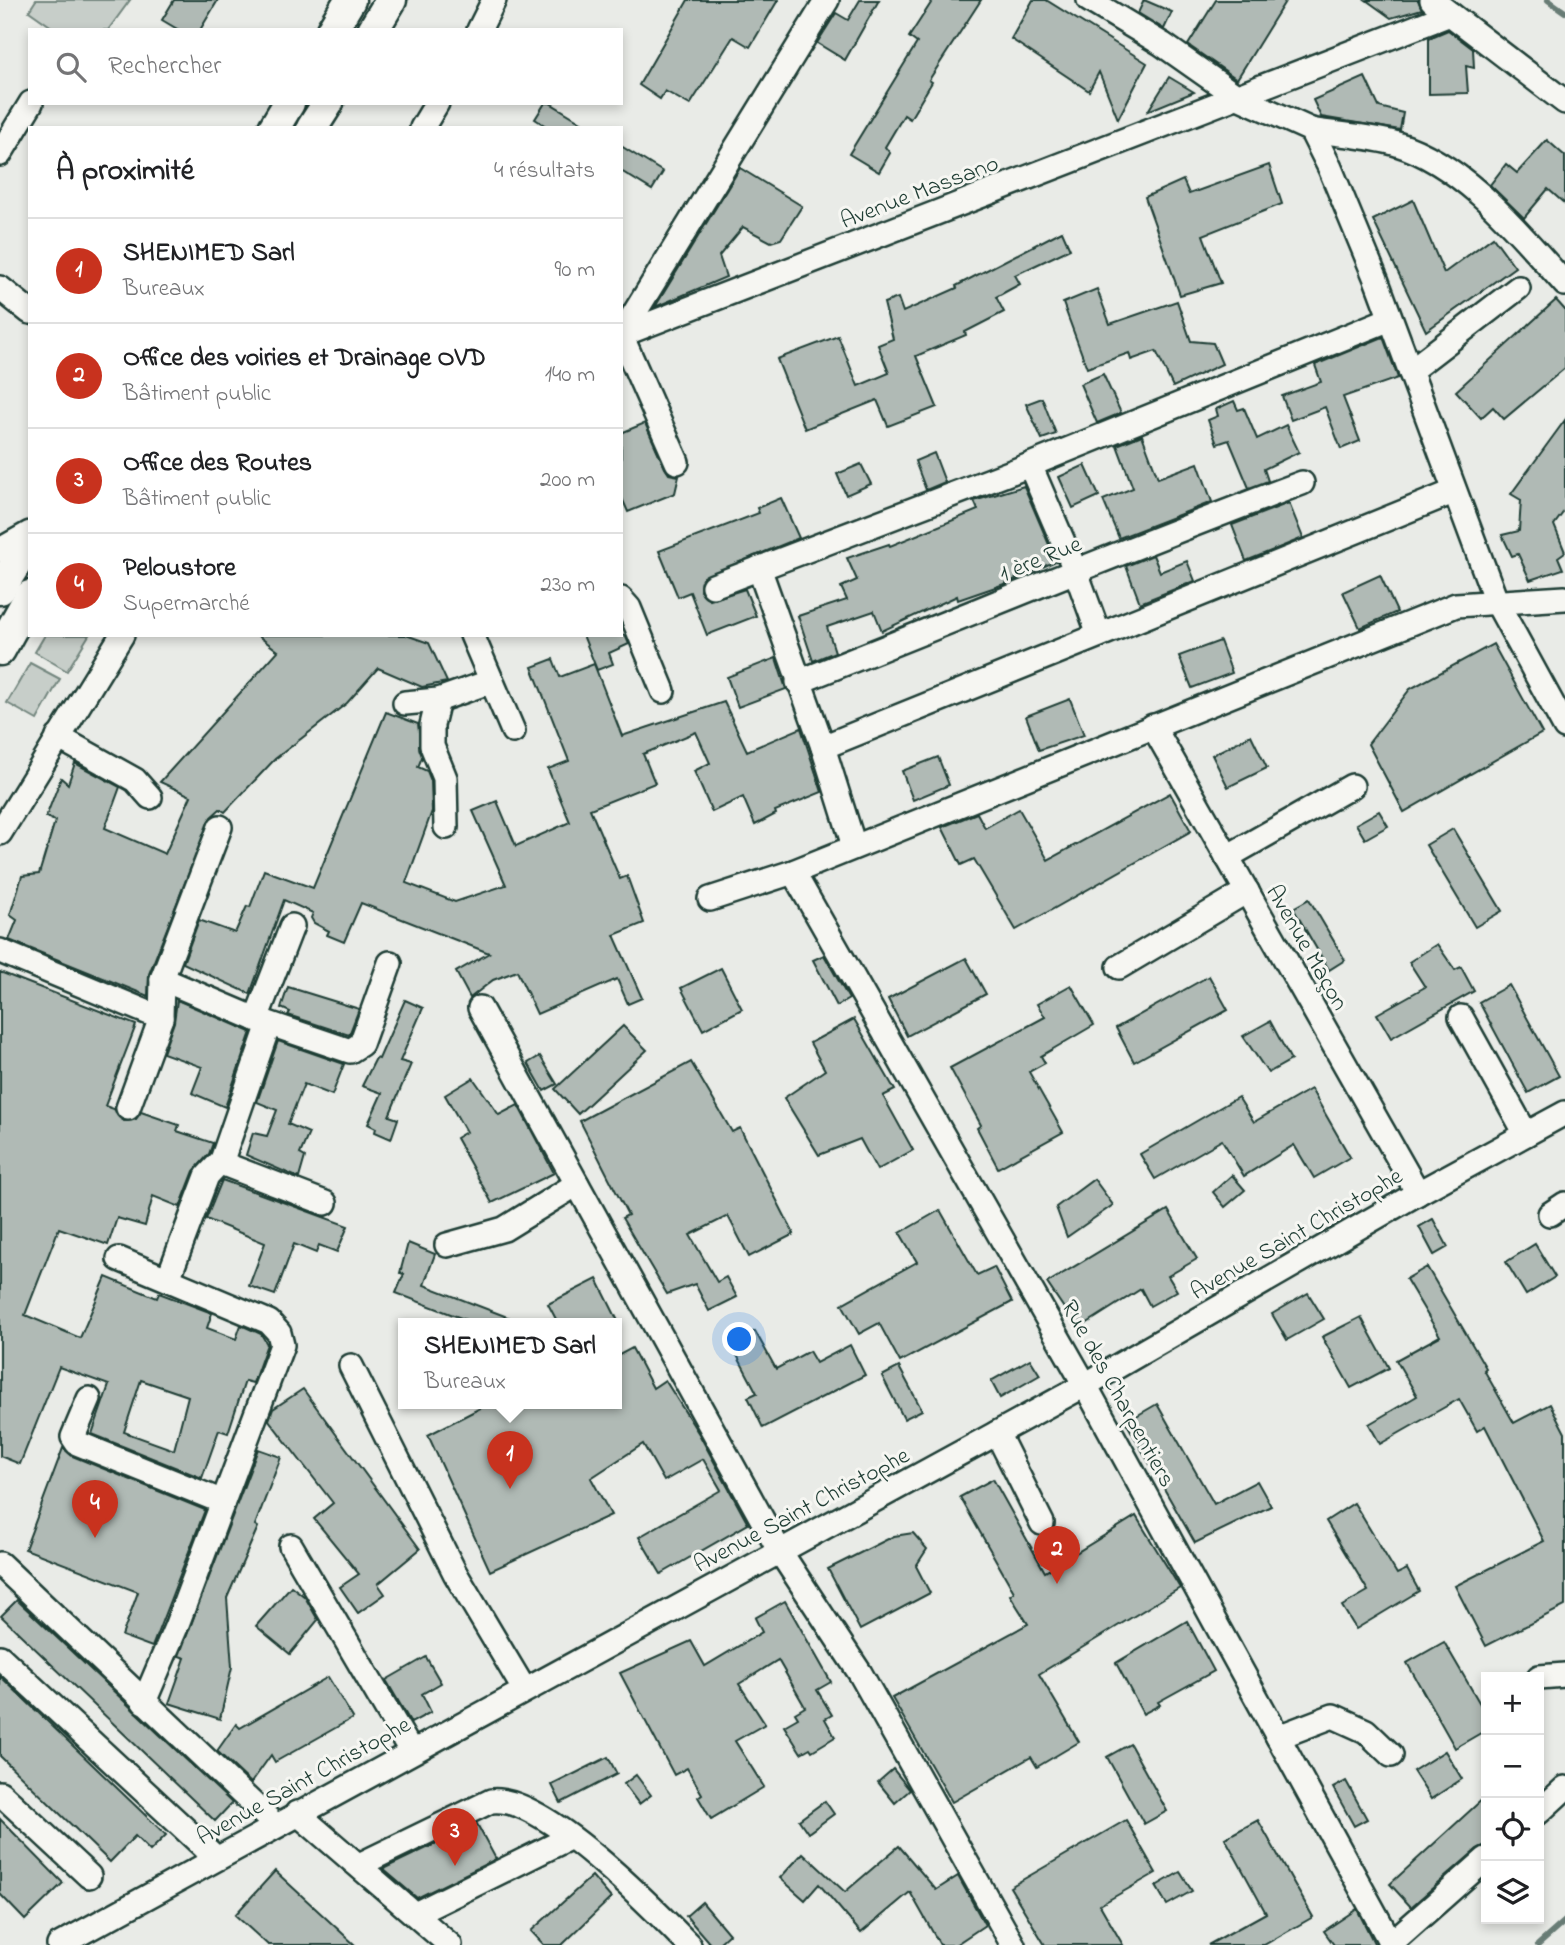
<!DOCTYPE html>
<html lang="fr">
<head>
<meta charset="utf-8">
<style>
  :root { --surface:#fff; --page:#f2f2f2; --text:#202124; --muted:#757577; --line:#e0e0e0; --accent:#c8321e }
  body { margin:0; font-family:"Indie Flower",sans-serif; background:var(--page); color:var(--text) }
  .controls { position:absolute; right:21px; bottom:21px; display:grid; overflow:hidden; border-radius:0px; box-shadow:0 4px 10px #0003 }
  .controls button { width:63px; height:63px; display:grid; place-items:center; padding:0; border:0; border-bottom:2px solid var(--line); background:var(--surface); color:var(--text); font:35px sans-serif }
  .you { position:absolute; left:740px; top:1340px; width:24px; height:24px; margin:-18px; border:5px solid #fff; border-radius:50%; background:#1a73e8; box-shadow:0 0 0 10px #1a73e833 }
  .badge { display:grid; place-items:center; width:46px; height:46px; border-radius:50%; background:var(--accent); color:#fff; font-size:23px; font-weight:700 }
  .pin { position:absolute; translate:-50% -58px; filter:drop-shadow(0 2px 4px #0008) }
  .pin::after { content:''; position:absolute; top:37px; width:24px; height:21px; background:inherit; clip-path:polygon(0 0,100% 0,50% 100%) }
  .popup { position:absolute; left:398px; top:1318px; width:224px; height:91px; box-sizing:border-box; display:grid; place-content:center; border-radius:0px; background:var(--surface); filter:drop-shadow(0 2px 5px #0005); font-size:23px; white-space:nowrap; color:var(--muted) }
  .popup b { font-size:26px; color:var(--text) }
  .popup::after { content:''; position:absolute; left:50%; top:100%; margin-left:-14px; border:14px solid transparent; border-top-color:var(--surface) }
  .list { margin:0; padding:0; list-style:none }
  h2 { display:flex; justify-content:space-between; align-items:center; height:91px; margin:0; padding:0 28px; font-size:30px }
  h2 small { font-size:23px; font-weight:400; color:var(--muted) }
  .list li { display:grid; grid-template-columns:46px 1fr auto; gap:21px; align-items:center; box-sizing:border-box; height:105px; padding:0 28px; border-top:2px solid var(--line) }
  .list b { display:block; font-size:26px; white-space:nowrap }
  .list p { margin:0; font-size:23px; white-space:nowrap; color:var(--muted) }
  .list em { font-size:23px; font-style:normal; color:var(--muted) }
  .icon { flex:none; width:38px; height:38px; fill:none; stroke:currentColor; stroke-width:2; stroke-linecap:round; stroke-linejoin:round }
  .map { position:relative; flex:none; width:1565px; height:1945px; overflow:hidden }
  .search { position:absolute; background:var(--surface); box-shadow:0 4px 10px #0003; left:28px; top:28px; width:595px; height:77px; display:flex; align-items:center; gap:18px; box-sizing:border-box; padding:0 24px; border-radius:0px; color:var(--muted); font-size:26px }
  .panel { position:absolute; background:var(--surface); box-shadow:0 4px 10px #0003; left:28px; top:126px; width:595px; height:511px; border-radius:0px }
  .map>svg:first-child { display:block }
  .green { fill:#c7cec9; stroke:#73867e; stroke-width:2 }
  .lines { fill:none; stroke-linecap:round; stroke-linejoin:round }
  .stream { stroke:#687c75; stroke-width:6 }
  .building { fill:#b0bab5; stroke:#1f3d34; stroke-width:2; fill-rule:evenodd }
  .minor-casing { stroke:#1f3d34; stroke-width:28 }
  .major-casing { stroke:#1f3d34; stroke-width:35 }
  .minor { stroke:#f6f6f2; stroke-width:23 }
  .major { stroke:#f6f6f2; stroke-width:30 }
  .labels { text-anchor:middle; stroke-width:6; stroke-linejoin:round; paint-order:stroke }
  .street-label { font-size:24px; fill:#1f3d34; stroke:#f6f6f2 }
</style>
</head>
<body>
<div class="map">
<svg width="1565" height="1945" viewBox="0 0 1565 1945">
  <rect width="100%" height="100%" fill="#e9ebe7"/>
  <filter id="ink" filterUnits="userSpaceOnUse"><feTurbulence type="fractalNoise" baseFrequency=".0143" numOctaves="2"/><feDisplacementMap in="SourceGraphic" scale="14" xChannelSelector="R" yChannelSelector="G"/><feConvolveMatrix kernelMatrix="1 2 1 2 8 2 1 2 1" color-interpolation-filters="sRGB"/></filter>
  <g filter="url(#ink)">
    <g class="green">
      <polygon points="36,0 130,0 108,30 56,30 29,11"/>
      <polygon points="45,635 89,635 67,671 35,652"/>
      <polygon points="30,663 60,679 37,720 7,703"/>
    </g>
    <g class="lines">
      <g class="stream">
        <polyline points="1548,0 1565,12"/>
        <polyline points="1538,1945 1565,1921"/>
      </g>
    </g>
    <g class="building">
      <polygon points="174,0 218,0 200,30 179,30 162,20"/>
      <polygon points="688,0 778,0 750,47 733,37 690,105 665,91 660,99 639,85"/>
      <polygon points="860,0 879,0 845,60 817,43 836,13 848,20"/>
      <polygon points="933,0 981,0 929,80 932,82 910,119 904,115 885,147 890,153 879,172 849,154 917,43 909,37"/>
      <polygon points="1033,0 1046,0 1147,63 1118,119 1099,72 1089,91 1011,39"/>
      <polygon points="1144,0 1172,12 1164,29 1138,13"/>
      <polygon points="1216,0 1286,0 1237,79 1188,45"/>
      <polygon points="1366,0 1418,0 1422,9 1391,18"/>
      <polygon points="1448,30 1473,49 1474,68 1466,66 1468,93 1429,94 1429,38"/>
      <polygon points="1169,77 1194,92 1148,111"/>
      <polygon points="1365,77 1379,107 1403,113 1400,130 1321,117 1313,100"/>
      <polygon points="545,103 550,103 591,128 549,128 535,119"/>
      <polygon points="1547,140 1565,156 1565,204 1548,189 1524,218 1490,185 1506,164 1517,173"/>
      <polygon points="621,146 663,172 652,190 621,171"/>
      <polygon points="1269,165 1282,204 1203,235 1221,283 1180,295 1145,197 1183,180 1189,194"/>
      <polygon points="740,168 802,206 781,239 771,242 743,227 719,256 726,277 655,307"/>
      <polygon points="1413,200 1444,273 1493,237 1515,267 1426,331 1373,220"/>
      <polygon points="1062,231 1070,249 1015,275 1020,284 996,297 1004,312 965,332 966,335 916,356 937,407 888,426 877,400 805,429 777,359 838,336 858,386 889,373 878,345 893,339 884,303 898,298 903,312 957,288 956,286"/>
      <polygon points="1097,289 1110,324 1177,301 1191,341 1213,343 1222,364 1173,387 1156,351 1131,360 1129,353 1087,368 1063,303"/>
      <polygon points="1556,300 1565,310 1565,368 1504,419 1493,407 1481,418 1456,391"/>
      <polygon points="1383,337 1398,378 1343,397 1360,441 1341,449 1325,407 1291,420 1282,396 1321,382 1315,365"/>
      <polygon points="1103,374 1121,413 1097,423 1080,384"/>
      <polygon points="1042,398 1056,434 1042,439 1026,404"/>
      <polygon points="1234,401 1238,410 1244,408 1257,439 1286,425 1299,452 1264,469 1268,481 1249,488 1229,440 1217,444 1208,420 1218,416 1216,409"/>
      <polygon points="1565,420 1565,510 1554,525 1565,552 1558,557 1563,569 1530,580 1518,554 1512,556 1502,535 1519,531 1521,500 1511,494"/>
      <polygon points="645,423 665,468 669,474 679,476 675,493 628,512 621,496 621,433"/>
      <polygon points="1142,435 1158,478 1198,463 1212,502 1119,538 1103,500 1133,488 1117,445"/>
      <polygon points="934,453 945,482 926,490 915,461"/>
      <polygon points="861,464 871,484 846,495 837,474"/>
      <polygon points="1085,465 1099,496 1073,508 1059,477"/>
      <polygon points="1024,486 1056,561 1007,583 958,600 957,596 882,631 874,611 827,627 835,652 813,661 798,616 847,600 841,587 857,580 847,558 889,544 890,546 978,510 974,501"/>
      <polygon points="781,498 799,538 703,577 700,590 710,600 745,589 756,616 707,635 690,592 678,597 659,551 759,513 757,508"/>
      <polygon points="1289,503 1303,538 1246,561 1232,525"/>
      <polygon points="1153,555 1160,572 1187,561 1195,581 1140,603 1126,566"/>
      <polygon points="1380,575 1397,612 1360,628 1343,592"/>
      <polygon points="257,635 406,635 429,643 447,682 422,687 378,668 347,703 275,759 225,812 220,809 211,817 149,974 148,996 9,940 17,920 10,915 22,876 39,874 55,821 46,817 61,778 68,784 75,763 120,787 105,828 165,854 191,796 160,782 278,651"/>
      <polygon points="583,635 625,635 629,644 609,653 613,664 597,670"/>
      <polygon points="1220,641 1232,673 1192,688 1179,656"/>
      <polygon points="1493,644 1542,733 1404,812 1368,744 1410,689"/>
      <polygon points="776,658 786,689 738,707 727,677"/>
      <polygon points="553,659 560,677 594,664 622,736 724,702 747,751 801,728 822,792 775,811 776,814 755,825 743,797 712,812 694,771 710,763 696,732 643,754 655,783 590,809 620,879 627,876 644,923 614,935 642,998 628,1004 617,979 537,1014 517,971 493,980 470,998 456,972 489,953 361,903 344,942 327,935 329,931 314,923 311,918 313,913 284,900 250,994 183,963 199,920 235,933 247,906 250,907 264,870 313,888 386,712 418,724 422,757 418,767 427,771 431,781 432,811 406,883 455,902 506,885 473,811 497,801 516,846 570,822 548,769 569,761 532,667"/>
      <polygon points="1070,699 1084,735 1039,750 1026,716"/>
      <polygon points="1251,735 1267,768 1228,787 1212,755"/>
      <polygon points="938,757 949,785 913,800 902,771"/>
      <polygon points="1170,793 1191,831 1016,930 974,859 961,865 942,827 977,813 985,828 1019,809 1048,860"/>
      <polygon points="1379,811 1388,826 1365,839 1356,824"/>
      <polygon points="1453,829 1502,911 1475,927 1426,845"/>
      <polygon points="1309,899 1345,960 1329,970 1293,908"/>
      <polygon points="1437,944 1455,970 1461,967 1474,991 1391,1038 1377,1014 1425,987 1409,962"/>
      <polygon points="824,955 849,999 837,1006 813,960"/>
      <polygon points="966,958 986,994 907,1036 888,999"/>
      <polygon points="721,968 742,1009 703,1030 681,988"/>
      <path d="M0,972l136,53 -31,81 9,3 10,12 12,-2 5,-7 38,13 -2,6 36,12 -4,11 -15,17 -14,36 -27,-11 -8,30 -28,-8 -9,27 -49,-17 -34,87 55,23 26,-61 51,21 2,-5 53,20 -5,15 29,11 5,-14 20,9 6,10 -14,39 -8,-2 -17,52 -9,-3 -17,48 -110,-44 17,-49 -50,-18 -39,97 -20,-8zM141,1380l47,16 -14,54 -50,-18z"/>
      <polygon points="1209,976 1228,1010 1134,1062 1116,1028"/>
      <polygon points="1071,985 1094,1025 1041,1056 1045,1063 1029,1072 1063,1132 998,1168 977,1128 981,1125 950,1068 1045,1017 1037,1004"/>
      <polygon points="1509,985 1559,1076 1528,1093 1479,1002"/>
      <polygon points="288,987 359,1009 349,1035 288,1015 290,1012 281,1008"/>
      <polygon points="177,1000 251,1032 225,1107 192,1093 202,1067 163,1053 174,1022"/>
      <polygon points="405,1000 423,1008 400,1061 411,1064 389,1116 398,1119 391,1139 375,1132 376,1128 368,1124 382,1093 362,1086 376,1058 379,1059"/>
      <polygon points="854,1019 895,1090 883,1096 913,1150 877,1170 860,1139 819,1155 784,1098 825,1070 810,1043"/>
      <polygon points="1270,1021 1291,1060 1268,1073 1243,1036"/>
      <polygon points="623,1026 647,1050 578,1114 555,1089"/>
      <polygon points="278,1041 344,1064 332,1095 304,1084 288,1124 309,1133 300,1154 305,1157 299,1178 246,1155 253,1133 267,1136 277,1110 257,1102"/>
      <polygon points="540,1056 557,1084 544,1091 528,1063"/>
      <polygon points="691,1062 732,1132 740,1128 794,1234 749,1257 728,1216 690,1235 717,1282 726,1277 737,1297 709,1311 695,1284 667,1294 622,1218 628,1215 580,1121"/>
      <polygon points="473,1078 499,1115 518,1105 554,1173 492,1203 456,1138 466,1132 445,1095"/>
      <polygon points="1311,1089 1350,1157 1314,1178 1294,1145 1244,1176 1222,1140 1155,1179 1140,1154 1238,1097 1254,1122"/>
      <polygon points="1232,1175 1245,1190 1225,1207 1213,1192"/>
      <polygon points="1094,1179 1113,1205 1067,1237 1056,1207"/>
      <polygon points="222,1180 348,1226 337,1252 319,1245 316,1253 294,1244 275,1295 249,1286 265,1243 206,1219"/>
      <polygon points="940,1210 977,1275 994,1267 1012,1302 900,1362 879,1323 859,1334 842,1304 917,1262 900,1233"/>
      <polygon points="1168,1210 1197,1259 1168,1276 1177,1291 1150,1306 1141,1289 1078,1329 1047,1283"/>
      <polygon points="1433,1219 1448,1247 1434,1255 1419,1227"/>
      <polygon points="408,1243 435,1254 424,1285 523,1323 474,1323 396,1293 404,1274 400,1273"/>
      <polygon points="1535,1244 1555,1277 1526,1295 1506,1262"/>
      <polygon points="1427,1267 1486,1368 1484,1370 1514,1423 1550,1404 1565,1433 1565,1606 1486,1646 1455,1586 1544,1541 1485,1426 1477,1431 1459,1399 1380,1444 1369,1424 1417,1396 1396,1360 1440,1336 1406,1279"/>
      <polygon points="597,1279 619,1323 558,1323 548,1304"/>
      <polygon points="1308,1293 1324,1319 1287,1340 1272,1314"/>
      <polygon points="1361,1317 1389,1368 1351,1388 1322,1337"/>
      <polygon points="755,1331 776,1369 809,1351 816,1363 850,1345 865,1375 763,1428 748,1397 757,1393 731,1344"/>
      <polygon points="632,1348 653,1388 665,1380 699,1434 748,1524 661,1574 639,1537 721,1490 703,1459 664,1481 643,1444 591,1478 611,1515 490,1571 428,1435 490,1403 617,1403 617,1356"/>
      <polygon points="1030,1359 1040,1375 1000,1398 991,1381"/>
      <polygon points="899,1367 922,1410 904,1419 882,1376"/>
      <polygon points="303,1389 420,1549 378,1584 385,1594 358,1613 340,1587 359,1574 314,1519 333,1503 269,1420 273,1409"/>
      <polygon points="1157,1404 1214,1504 1257,1481 1271,1506 1195,1543 1126,1422"/>
      <polygon points="63,1448 72,1456 205,1510 152,1647 122,1636 138,1592 25,1549"/>
      <polygon points="258,1449 281,1457 255,1525 258,1527 227,1598 232,1667 220,1719 169,1703 185,1658 179,1656"/>
      <polygon points="993,1479 1045,1572 1136,1516 1180,1588 1039,1674 1079,1742 1037,1767 1031,1757 952,1802 892,1698 1028,1624 1010,1595 1014,1592 960,1497"/>
      <polygon points="1354,1503 1397,1574 1407,1569 1419,1591 1356,1629 1342,1606 1368,1591 1326,1521"/>
      <polygon points="913,1533 927,1549 916,1566 930,1593 860,1630 828,1569 894,1536"/>
      <polygon points="291,1586 305,1597 318,1620 290,1654 256,1626"/>
      <polygon points="17,1600 232,1803 215,1821 1,1616"/>
      <polygon points="785,1601 831,1682 817,1690 832,1715 825,1719 835,1737 812,1751 810,1748 801,1753 784,1726 798,1718 795,1713 805,1707 778,1660 739,1684 765,1724 735,1741 764,1787 711,1819 698,1797 702,1794 687,1768 674,1775 620,1673 691,1641 705,1666 762,1632 755,1618"/>
      <polygon points="1187,1621 1214,1671 1158,1702 1160,1705 1143,1714 1116,1663"/>
      <polygon points="1444,1642 1486,1714 1486,1730 1455,1748 1407,1663"/>
      <polygon points="426,1657 441,1683 422,1694 431,1712 411,1723 386,1680"/>
      <polygon points="0,1676 166,1835 150,1851 135,1836 110,1862 0,1756"/>
      <polygon points="328,1677 353,1718 275,1762 271,1755 251,1783 217,1751 236,1724 240,1728"/>
      <polygon points="1130,1744 1167,1811 1144,1824 1107,1757"/>
      <polygon points="1445,1751 1462,1779 1431,1799 1413,1771"/>
      <polygon points="608,1757 617,1774 561,1803 552,1785"/>
      <polygon points="893,1769 910,1790 895,1803 878,1782"/>
      <polygon points="636,1775 651,1795 639,1804 624,1784"/>
      <polygon points="1346,1781 1367,1819 1354,1826 1333,1788"/>
      <polygon points="1486,1796 1486,1845 1477,1849 1411,1907 1390,1884"/>
      <polygon points="825,1801 834,1814 808,1833 799,1820"/>
      <polygon points="0,1819 63,1883 25,1920 0,1894"/>
      <polygon points="1126,1820 1156,1873 1100,1905 1123,1945 1045,1945 1010,1887"/>
      <polygon points="1258,1820 1313,1917 1264,1945 1208,1945 1266,1913 1225,1838"/>
      <polygon points="477,1824 496,1859 417,1898 383,1869"/>
      <polygon points="899,1846 936,1890 958,1876 985,1925 955,1945 940,1945 910,1892 861,1933 819,1884 805,1900 780,1878 803,1853 845,1892"/>
      <polygon points="275,1871 355,1945 268,1945 235,1915"/>
      <polygon points="1180,1872 1192,1891 1167,1905 1156,1886"/>
      <polygon points="592,1876 611,1898 562,1945 544,1945 531,1931"/>
      <polygon points="702,1902 729,1934 717,1945 711,1945 686,1916"/>
      <polygon points="1357,1909 1375,1945 1334,1945 1324,1931"/>
    </g>
    <g class="lines">
      <g class="minor-casing">
        <g id="minor">
          <polyline points="1089,0 1162,44 1236,96 1311,130 1330,168 1376,279 1496,601 1565,727"/>
          <polyline points="1432,0 1565,102"/>
          <polyline points="479,30 494,0"/>
          <polyline points="422,128 437,103"/>
          <path d="M1311,130c28,5 59,6 86,14 68,21 122,89 168,140"/>
          <polyline points="0,154 31,103"/>
          <polyline points="0,288 30,312"/>
          <polyline points="621,335 1450,14"/>
          <polyline points="621,335 827,0"/>
          <polyline points="621,335 677,462"/>
          <polyline points="1410,371 1518,288"/>
          <polyline points="1030,465 1076,572 1099,635"/>
          <polyline points="0,550 30,533"/>
          <polyline points="759,568 823,747 854,846"/>
          <polyline points="713,586 1030,465 1390,319"/>
          <polyline points="621,599 629,608 663,691"/>
          <polyline points="472,635 513,731"/>
          <path d="M798,682c168,-66 335,-136 504,-199"/>
          <polyline points="438,700 432,725 432,746 445,778 446,827"/>
          <polyline points="405,703 438,700 492,681"/>
          <polyline points="1153,726 1418,1193"/>
          <polyline points="58,737 135,780 150,797"/>
          <polyline points="823,747 1453,492"/>
          <polyline points="0,833 122,635"/>
          <polyline points="1227,857 1352,786"/>
          <polyline points="793,872 1085,1385 1391,1943"/>
          <polyline points="710,899 793,872 1456,605 1565,598"/>
          <polyline points="0,951 161,1018"/>
          <polyline points="1119,967 1247,891"/>
          <polyline points="162,979 256,1019 350,1051 361,1044 390,963"/>
          <polyline points="480,1008 779,1550 860,1673 1013,1945"/>
          <polyline points="1461,1017 1526,1134"/>
          <polyline points="256,1019 292,926"/>
          <polyline points="128,1108 161,1018 162,979 220,827"/>
          <polyline points="222,1160 226,1165 325,1203"/>
          <polyline points="1550,1214 1565,1204"/>
          <polyline points="447,1245 504,1229 577,1184"/>
          <polyline points="119,1259 269,1322 279,1333 282,1345 176,1627 144,1702"/>
          <polyline points="168,1279 207,1176 222,1160 269,1024"/>
          <polyline points="351,1366 455,1573 524,1689"/>
          <polyline points="89,1399 73,1437 77,1443 223,1502"/>
          <polyline points="997,1433 1042,1523"/>
          <polyline points="291,1546 411,1751"/>
          <polyline points="0,1564 275,1825"/>
          <polyline points="0,1657 216,1858"/>
          <polyline points="1539,1677 1565,1675"/>
          <polyline points="1278,1737 1333,1716 1366,1731 1391,1755"/>
          <polyline points="0,1793 89,1876"/>
          <polyline points="1539,1812 1565,1788"/>
          <polyline points="297,1813 450,1945"/>
          <path d="M359,1865l132,-64c51,-7 162,107 198,144"/>
          <polyline points="415,1914 569,1838"/>
          <polyline points="59,1945 1085,1385 1418,1193 1565,1113"/>
          <polyline points="1389,1945 1486,1859"/>
        </g>
      </g>
      <g class="major-casing">
        <g id="major">
          <polyline points="332,30 350,0"/>
          <polyline points="373,30 391,0"/>
          <polyline points="274,128 289,103"/>
          <polyline points="312,128 328,103"/>
          <polyline points="0,589 30,541"/>
          <polyline points="0,650 30,596"/>
        </g>
      </g>
      <use href="#minor" class="minor"/>
      <use href="#major" class="major"/>
    </g>
  </g>
  <g class="labels">
    <g class="street-label">
      <text transform="translate(919 191) rotate(-21)" y="8">Avenue Massano</text>
      <text transform="translate(1040 558) rotate(-22)" y="8">1 ère Rue</text>
      <text transform="translate(1308 947) rotate(60)" y="8">Avenue Maçon</text>
      <text transform="translate(1296 1233) rotate(-30)" y="8">Avenue Saint Christophe</text>
      <text transform="translate(1119 1393) rotate(61)" y="8">Rue des Charpentiers</text>
      <text transform="translate(801 1509) rotate(-28)" y="8">Avenue Saint Christophe</text>
      <text transform="translate(303 1780) rotate(-29)" y="8">Avenue Saint Christophe</text>
    </g>
  </g>
</svg>
<div class="controls">
<button>+</button>
<button>−</button>
<button><svg class="icon" aria-label="locate" viewBox="0 0 24 24"><circle cx="12" cy="12" r="6"/><path d="M12 2v4M12 18v4M2 12h4M18 12h4"/></svg></button>
<button><svg class="icon" aria-label="layers" viewBox="0 0 24 24"><path d="M12 4l9 5-9 5-9-5zM3 14l9 5 9-5"/></svg></button>
</div>
<div class="you"></div>
<div class="pin badge" style="left:510px;top:1489px">1</div>
<div class="popup"><b>SHENIMED Sarl</b>Bureaux</div>
<div class="pin badge" style="left:1057px;top:1584px">2</div>
<div class="pin badge" style="left:455px;top:1866px">3</div>
<div class="pin badge" style="left:95px;top:1538px">4</div>
<div class="search"><svg class="icon" aria-label="search" viewBox="0 0 24 24"><circle cx="10" cy="10" r="6"/><path d="M15 15l6 6"/></svg>Rechercher</div>
<section class="panel">
<h2>À proximité<small>4 résultats</small></h2>
<ul class="list">
<li><span class="badge">1</span><div><b>SHENIMED Sarl</b><p>Bureaux</p></div><em>90 m</em></li>
<li><span class="badge">2</span><div><b>Office des voiries et Drainage OVD</b><p>Bâtiment public</p></div><em>140 m</em></li>
<li><span class="badge">3</span><div><b>Office des Routes</b><p>Bâtiment public</p></div><em>200 m</em></li>
<li><span class="badge">4</span><div><b>Peloustore</b><p>Supermarché</p></div><em>230 m</em></li>
</ul>
</section>
</div>
</body>
</html>
